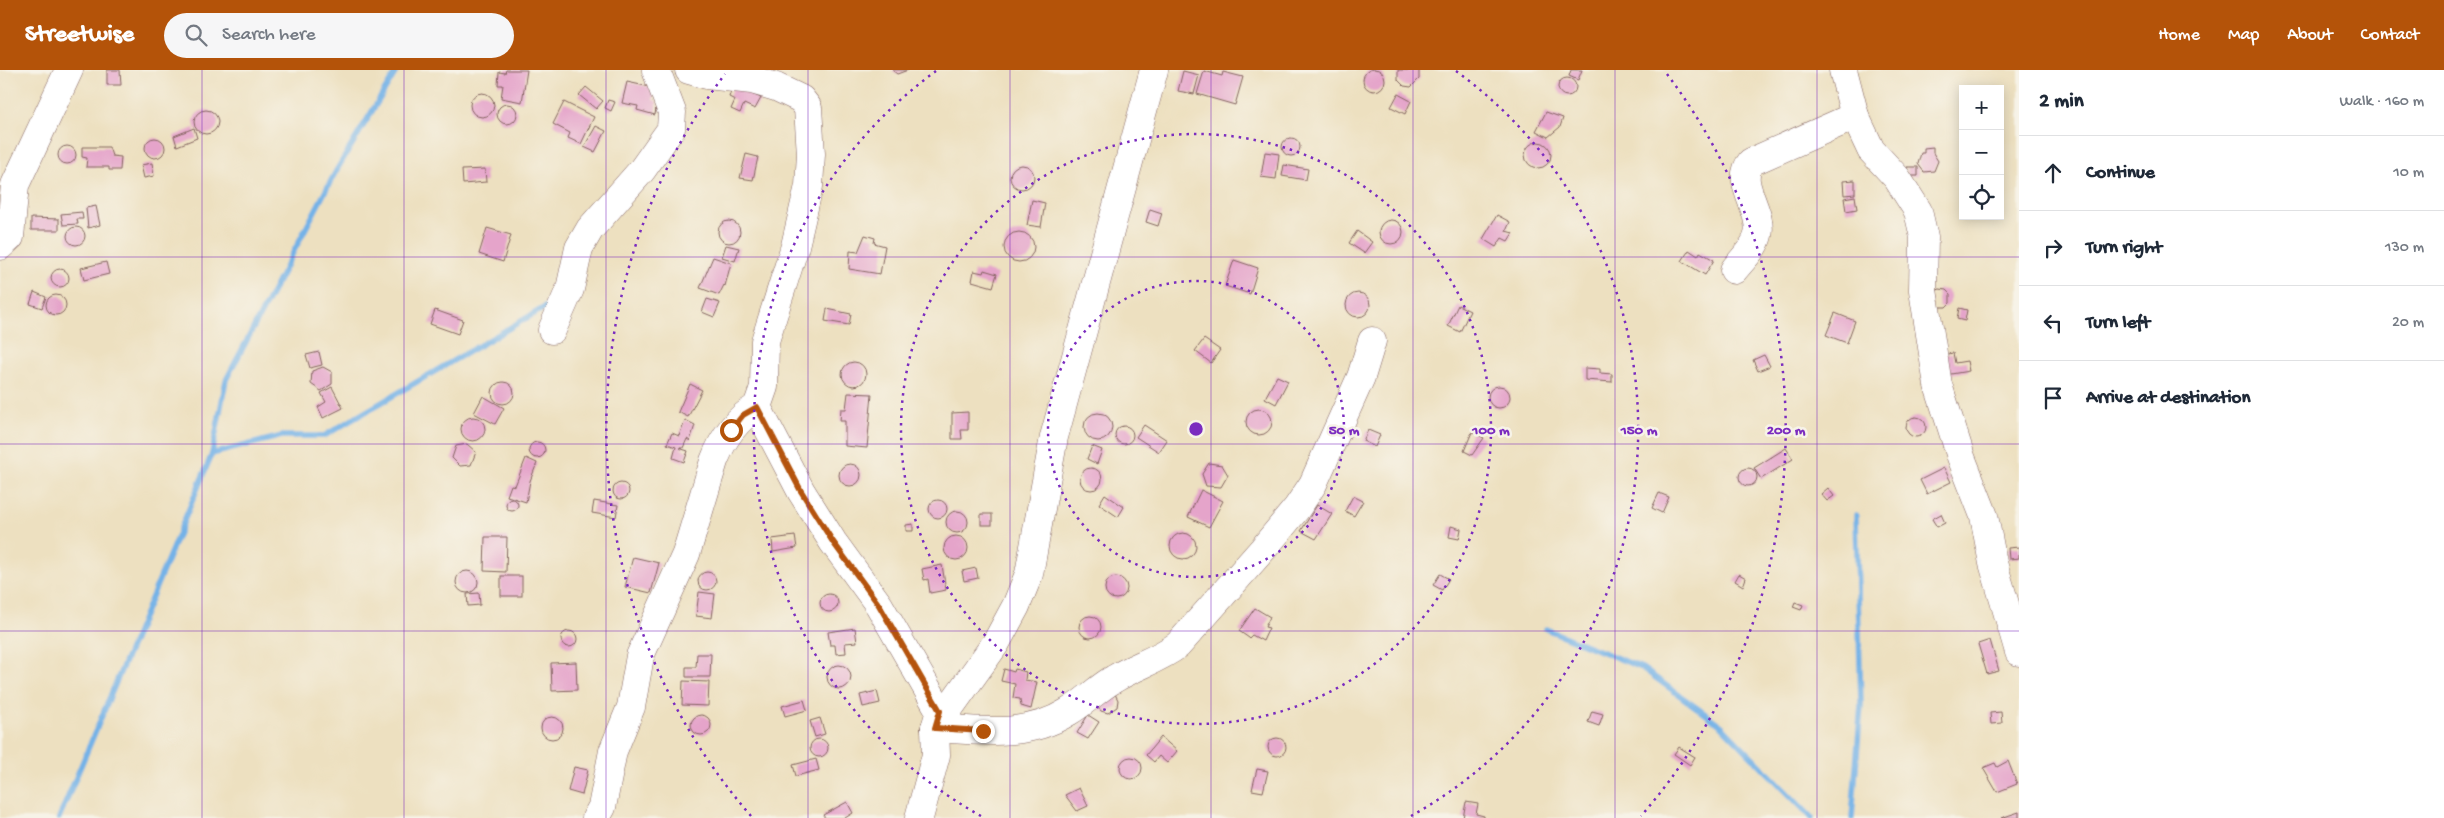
<!DOCTYPE html>
<html lang="en">
<head>
<meta charset="utf-8">
<style>
  :root { --surface:#fff; --page:#f6f6f7; --text:#1f2937; --muted:#747a83; --line:#e0e1e3; --accent:#b45309 }
  body { margin:0; font-family:"Gochi Hand",sans-serif; background:var(--page); color:var(--text) }
  .controls { position:absolute; right:15px; top:15px; display:grid; overflow:hidden; border-radius:0px; box-shadow:0 2px 12px #0003 }
  .controls button { width:45px; height:45px; display:grid; place-items:center; padding:0; border:0; border-bottom:1px solid var(--line); background:var(--surface); color:var(--text); font:25px sans-serif }
  .stop { position:absolute; width:15px; height:15px; margin:-11px; border:4px solid #b45309; border-radius:50%; background:#fff }
  .stop.end { background:#b45309; border-color:#fff; box-shadow:0 1px 5px #0008 }
  .list { margin:0; padding:0; list-style:none }
  h2 { display:flex; justify-content:space-between; align-items:center; height:65px; margin:0; padding:0 20px; font-size:21px }
  h2 small { font-size:16px; font-weight:400; color:var(--muted) }
  .list li { display:grid; grid-template-columns:32px 1fr auto; gap:15px; align-items:center; box-sizing:border-box; height:75px; padding:0 20px; border-top:1px solid var(--line) }
  .list b { display:block; font-size:19px; white-space:nowrap }
  .list em { font-size:16px; font-style:normal; color:var(--muted) }
  .icon { flex:none; width:28px; height:28px; fill:none; stroke:currentColor; stroke-width:2; stroke-linecap:round; stroke-linejoin:round }
  .map { position:relative; flex:none; width:2019px; height:748px; overflow:hidden }
  header { display:flex; align-items:center; gap:30px; box-sizing:border-box; height:70px; padding:0 25px; background:var(--accent); color:#fff }
  header strong { font-size:24px }
  nav { display:flex; gap:28px; margin-inline-start:auto; font-size:18px }
  .search { width:350px; height:45px; background:var(--page); display:flex; align-items:center; gap:12px; box-sizing:border-box; padding:0 18px; border-radius:28px; color:var(--muted); font-size:19px }
  main { display:flex }
  aside { flex:1; background:var(--surface) }
  .map>svg:first-child { display:block }
  .lines { fill:none; stroke-linecap:round; stroke-linejoin:round }
  .stream { stroke:#75b2e7; stroke-width:5.5 }
  .building { fill:#e5a4ca }
  .minor-casing { stroke:#83635f; stroke-width:29 }
  .minor { stroke:#fff; stroke-width:28 }
  .route { stroke:#b45309; stroke-width:6 }
  .grid { fill:none; stroke:#7b2cbf; stroke-width:1; stroke-opacity:0.55 }
  .ring { fill:none; stroke:#7b2cbf; stroke-width:2.5; stroke-dasharray:2.5 5 }
  .centre { fill:#7b2cbf; stroke:#f7f3e8; stroke-width:2.5 }
  .ring-label { font-size:15px; text-anchor:middle; font-weight:bold; fill:#7b2cbf; stroke:#f7f3e8; stroke-width:5; stroke-linejoin:round; paint-order:stroke }
</style>
</head>
<body>
<header>
<strong>Streetwise</strong>
<div class="search"><svg class="icon" aria-label="search" viewBox="0 0 24 24"><circle cx="10" cy="10" r="6"/><path d="M15 15l6 6"/></svg>Search here</div>
<nav><a>Home</a><a>Map</a><a>About</a><a>Contact</a></nav>
</header>
<main>
<div class="map">
<svg width="2019" height="748" viewBox="0 0 2019 748">
  <rect width="100%" height="100%" fill="#f7f3e8"/>
  <filter id="ink" filterUnits="userSpaceOnUse"><feTurbulence type="fractalNoise" baseFrequency=".02" numOctaves="2"/><feDisplacementMap in="SourceGraphic" scale="10" xChannelSelector="R" yChannelSelector="G"/><feConvolveMatrix kernelMatrix="1 2 1 2 8 2 1 2 1" color-interpolation-filters="sRGB"/></filter>
  <filter id="wash" filterUnits="userSpaceOnUse"><feTurbulence type="fractalNoise" baseFrequency=".0096" numOctaves="4" result="noise"/><feDisplacementMap in="SourceGraphic" scale="20" xChannelSelector="R" yChannelSelector="G"/><feGaussianBlur stdDeviation="1.12" result="paint"/><feColorMatrix in="noise" values="0 0 0 0 0 0 0 0 0 0 0 0 0 0 0 0 0 1.4 0 .05"/><feComposite in="paint" operator="in"/></filter>
  <g filter="url(#wash)">
    <rect width="100%" height="100%" fill="#ede0c0"/>
    <g class="lines">
      <g class="stream">
        <polyline points="212,384 282,366 324,366 554,232"/>
        <polyline points="1546,559 1642,598 1722,656 1812,748"/>
        <polyline points="59,748 212,384 226,310 336,101 397,0"/>
        <polyline points="1852,748 1861,635 1856,445"/>
      </g>
    </g>
    <g id="blocks">
      <g class="building">
        <circle cx="1374" cy="10" r="11"/>
        <polygon points="107,0 120,0 121,15 107,15"/>
        <polygon points="506,0 527,0 522,32 501,28 503,15 498,15 499,2 505,3"/>
        <polygon points="892,0 908,0 897,4"/>
        <polygon points="1398,0 1419,0 1419,9 1411,17 1404,16 1398,10"/>
        <polygon points="1571,0 1582,0 1578,10 1569,6"/>
        <polygon points="1183,1 1199,5 1194,24 1178,21"/>
        <polygon points="1204,1 1222,6 1223,2 1243,7 1235,35 1197,24"/>
        <circle cx="1567" cy="17" r="9"/>
        <polygon points="627,12 655,18 653,30 657,31 655,45 637,40 638,36 622,33"/>
        <polygon points="733,16 761,28 755,39 744,34 740,43 731,39 735,30 729,27"/>
        <polygon points="586,17 603,31 596,39 579,25"/>
        <circle cx="482" cy="35" r="12"/>
        <polygon points="1398,24 1411,31 1405,44 1391,37"/>
        <polygon points="608,30 615,32 611,41 605,38"/>
        <polygon points="564,32 594,47 581,74 568,68 570,63 553,54"/>
        <circle cx="507" cy="44" r="10"/>
        <circle cx="206" cy="52" r="12"/>
        <polygon points="1546,42 1563,48 1560,57 1548,67 1536,61"/>
        <polygon points="596,56 606,61 595,82 584,77"/>
        <polygon points="194,58 197,68 177,76 174,66"/>
        <circle cx="155" cy="78" r="10"/>
        <circle cx="1291" cy="77" r="9"/>
        <circle cx="1538" cy="85" r="13"/>
        <circle cx="67" cy="85" r="9"/>
        <polygon points="82,77 109,77 112,86 121,87 120,100 109,100 109,97 86,97 87,88 82,87"/>
        <polygon points="1933,77 1933,83 1938,91 1934,101 1924,102 1918,94 1921,83 1924,83 1924,78"/>
        <polygon points="1265,82 1279,84 1276,109 1261,107"/>
        <polygon points="746,84 758,87 753,110 740,108"/>
        <polygon points="152,93 154,106 144,108 141,95"/>
        <polygon points="1284,95 1308,99 1306,110 1282,106"/>
        <circle cx="1022" cy="107" r="12"/>
        <polygon points="1907,97 1918,97 1918,106 1908,106"/>
        <polygon points="485,99 486,112 463,114 462,100"/>
        <polygon points="1855,110 1855,124 1844,125 1843,111"/>
        <polygon points="1855,126 1857,139 1846,141 1844,128"/>
        <polygon points="1032,130 1045,133 1041,157 1027,155"/>
        <polygon points="96,136 100,155 88,158 86,138"/>
        <polygon points="1150,139 1162,143 1158,156 1146,152"/>
        <polygon points="82,142 83,149 77,149 78,154 63,155 61,144"/>
        <polygon points="1497,145 1510,152 1506,161 1513,163 1508,171 1502,168 1496,177 1483,169"/>
        <polygon points="31,148 59,149 59,160 31,160"/>
        <circle cx="1391" cy="162" r="12"/>
        <circle cx="729" cy="162" r="11"/>
        <circle cx="76" cy="166" r="9"/>
        <polygon points="487,158 511,165 503,192 479,184"/>
        <polygon points="1357,161 1372,172 1364,183 1349,173"/>
        <circle cx="1019" cy="177" r="15"/>
        <polygon points="865,165 875,168 874,173 885,176 880,204 849,199 850,181 858,182"/>
        <polygon points="726,175 739,178 735,191 722,187"/>
        <polygon points="1689,180 1698,186 1700,182 1714,190 1705,205 1682,191"/>
        <polygon points="713,187 731,193 725,216 724,215 719,225 700,218"/>
        <polygon points="1234,190 1258,198 1250,224 1225,216"/>
        <polygon points="106,192 109,204 84,210 81,198"/>
        <circle cx="60" cy="208" r="9"/>
        <polygon points="984,200 997,204 993,217 972,211 974,201 983,203"/>
        <polygon points="1940,219 1946,220 1950,224 1950,233 1946,237 1939,237 1937,220"/>
        <polygon points="34,222 46,227 42,238 30,234"/>
        <circle cx="1358" cy="235" r="12"/>
        <circle cx="56" cy="235" r="10"/>
        <polygon points="707,229 720,233 714,247 702,242"/>
        <polygon points="1458,235 1470,241 1460,262 1448,256"/>
        <polygon points="1959,238 1967,240 1965,251 1957,249"/>
        <polygon points="827,239 851,244 849,255 825,251"/>
        <polygon points="435,240 463,250 458,264 430,254"/>
        <polygon points="1835,243 1855,251 1847,273 1826,265"/>
        <polygon points="1204,269 1220,280 1211,293 1195,281"/>
        <polygon points="319,282 322,295 310,298 306,285"/>
        <polygon points="1953,283 1955,293 1967,291 1969,301 1945,305 1942,285"/>
        <polygon points="1764,285 1770,296 1758,301 1753,290"/>
        <circle cx="854" cy="304" r="12"/>
        <polygon points="323,297 332,302 332,314 321,321 311,314 312,301"/>
        <polygon points="1585,298 1600,299 1600,303 1612,304 1612,312 1585,310"/>
        <polygon points="1277,306 1288,311 1276,334 1265,328"/>
        <circle cx="503" cy="323" r="11"/>
        <polygon points="690,314 702,320 688,347 678,342"/>
        <circle cx="1499" cy="327" r="11"/>
        <polygon points="332,317 343,338 323,348 318,337 326,332 321,323"/>
        <polygon points="848,323 872,324 867,378 845,376 845,351 840,351 841,339 846,339"/>
        <polygon points="483,326 504,338 495,354 474,343"/>
        <circle cx="1259" cy="352" r="13"/>
        <polygon points="968,342 968,360 961,360 962,369 952,369 952,343"/>
        <circle cx="1098" cy="357" r="14"/>
        <circle cx="473" cy="359" r="12"/>
        <circle cx="1916" cy="357" r="10"/>
        <polygon points="685,350 695,355 690,371 687,369 683,378 679,378 688,381 684,392 673,388 676,377 667,374 672,363 679,366"/>
        <polygon points="1144,355 1167,370 1159,382 1136,367"/>
        <circle cx="1124" cy="365" r="9"/>
        <polygon points="1368,360 1380,365 1375,377 1363,371"/>
        <polygon points="1472,362 1484,368 1472,385 1464,381"/>
        <circle cx="537" cy="380" r="8"/>
        <polygon points="467,374 476,382 471,395 460,396 452,388 456,376"/>
        <polygon points="1092,376 1102,380 1097,394 1087,389"/>
        <polygon points="1786,378 1793,389 1761,409 1754,398"/>
        <polygon points="526,388 537,393 530,411 526,432 507,426 511,415 515,416"/>
        <polygon points="1209,393 1222,395 1228,405 1221,417 1206,416 1202,404"/>
        <circle cx="850" cy="405" r="11"/>
        <circle cx="1748" cy="407" r="9"/>
        <polygon points="1944,398 1951,412 1927,424 1920,410"/>
        <circle cx="1091" cy="409" r="11"/>
        <circle cx="621" cy="421" r="8"/>
        <polygon points="1828,418 1834,426 1827,431 1821,424"/>
        <polygon points="1201,420 1223,431 1209,457 1188,447"/>
        <polygon points="1659,423 1669,427 1662,443 1652,438"/>
        <polygon points="1105,424 1124,437 1118,447 1099,434"/>
        <polygon points="1353,426 1363,431 1354,446 1345,441"/>
        <circle cx="512" cy="435" r="6"/>
        <circle cx="938" cy="439" r="9"/>
        <polygon points="594,431 618,435 616,447 592,443"/>
        <polygon points="1317,435 1332,444 1316,469 1301,461"/>
        <circle cx="957" cy="452" r="11"/>
        <rect x="981" y="444" width="11" height="11"/>
        <polygon points="1941,444 1945,453 1937,457 1932,449"/>
        <polygon points="913,454 913,461 906,461 906,455"/>
        <polygon points="1451,456 1461,459 1459,469 1449,467"/>
        <circle cx="1183" cy="476" r="13"/>
        <polygon points="795,466 797,478 773,482 772,469"/>
        <circle cx="956" cy="478" r="12"/>
        <polygon points="485,467 507,467 506,502 484,501"/>
        <polygon points="2019,477 2019,488 2009,489 2008,478"/>
        <polygon points="633,487 659,493 651,523 625,517"/>
        <polygon points="942,495 946,520 930,523 928,509 924,510 922,499"/>
        <polygon points="976,498 978,508 964,511 962,501"/>
        <circle cx="467" cy="512" r="11"/>
        <circle cx="707" cy="511" r="9"/>
        <polygon points="1440,504 1449,509 1442,520 1433,515"/>
        <polygon points="1739,504 1746,508 1743,516 1735,511"/>
        <rect x="501" y="506" width="21" height="20"/>
        <circle cx="1116" cy="518" r="11"/>
        <polygon points="699,522 715,524 712,548 696,546"/>
        <polygon points="479,523 480,535 468,536 467,524"/>
        <circle cx="829" cy="533" r="9"/>
        <polygon points="1795,532 1803,535 1801,540 1793,537"/>
        <polygon points="1255,538 1270,547 1265,557 1269,558 1263,571 1252,565 1249,568 1239,561"/>
        <circle cx="1090" cy="557" r="11"/>
        <polygon points="855,558 857,572 845,573 846,583 836,584 835,575 830,575 828,562"/>
        <circle cx="569" cy="569" r="8"/>
        <polygon points="1990,570 1999,601 1987,604 1978,574"/>
        <polygon points="697,584 711,584 710,607 686,607 686,597 696,597"/>
        <polygon points="576,592 577,620 552,621 551,593"/>
        <circle cx="839" cy="607" r="12"/>
        <polygon points="1004,599 1014,602 1015,599 1026,602 1025,610 1037,612 1031,639 1021,636 1020,629 1013,628 1015,614 1001,611"/>
        <polygon points="683,611 709,612 708,636 682,635"/>
        <polygon points="877,621 880,633 863,637 860,625"/>
        <polygon points="1115,624 1118,630 1117,637 1108,643 1101,641 1097,636"/>
        <polygon points="804,630 807,640 785,646 782,636"/>
        <polygon points="1592,641 1603,644 1599,656 1588,652"/>
        <polygon points="2001,642 2002,653 1991,654 1990,643"/>
        <polygon points="1088,645 1099,652 1088,669 1077,663"/>
        <circle cx="701" cy="655" r="10"/>
        <circle cx="552" cy="658" r="11"/>
        <polygon points="820,648 825,664 815,667 810,651"/>
        <polygon points="1161,667 1177,681 1167,693 1159,686 1154,692 1146,685"/>
        <circle cx="1277" cy="677" r="9"/>
        <circle cx="819" cy="678" r="9"/>
        <polygon points="1679,677 1695,687 1690,695 1674,684"/>
        <circle cx="1131" cy="698" r="11"/>
        <polygon points="816,689 819,700 796,706 793,695"/>
        <polygon points="2008,691 2017,714 1997,722 1983,698 1995,693 1997,697"/>
        <polygon points="574,697 588,700 582,725 568,721"/>
        <polygon points="1257,699 1268,701 1263,722 1252,720"/>
        <polygon points="1079,718 1088,736 1077,741 1065,725"/>
        <polygon points="847,732 853,743 845,748 825,748 823,745"/>
        <polygon points="1466,732 1478,734 1476,744 1484,746 1484,748 1463,748"/>
        <polygon points="2019,742 2019,748 2001,748"/>
      </g>
    </g>
  </g>
  <g filter="url(#ink)">
    <use href="#blocks" fill-opacity="0" stroke="#83635f" stroke-width="1"/>
    <g class="lines">
      <g class="minor-casing">
        <g id="minor">
          <polyline points="689,0 707,5 752,10 776,17 801,29 808,38 811,84 809,116 795,176 765,271 764,317 757,337 801,421 833,472 879,535 940,641 935,658 936,685 919,748"/>
          <polyline points="1843,0 1855,46 1871,80 1897,108 1918,141 1924,167 1923,220 1938,315 1961,387 1984,446 1993,493 2019,582"/>
          <polyline points="0,176 10,167 15,115 69,0"/>
          <path d="M1734,200c8,-10 21,-22 24,-35 6,-24 -24,-52 -7,-73l104,-46"/>
          <polyline points="552,260 570,219 579,178 590,159 642,100 671,59 672,42 656,0"/>
          <polyline points="935,658 996,573 1016,536 1029,504 1054,367 1154,0"/>
          <path d="M935,658c46,3 92,10 133,-16 16,-9 30,-24 46,-33 21,-13 44,-19 64,-34l85,-96 34,-41 16,-24 48,-107 11,-36"/>
          <path d="M596,748l6,-11 11,-56 18,-44 9,-51 46,-102 28,-93c9,-23 22,-42 43,-54"/>
        </g>
      </g>
      <use href="#minor" class="minor"/>
    </g>
  </g>
  <g class="lines" filter="url(#ink)">
    <polyline class="route" points="731,360 743,345 757,337 801,421 833,472 879,535 940,641 935,658 983,661"/>
  </g>
  <path class="grid" d="M202,0v748M404,0v748M606,0v748M808,0v748M1010,0v748M1211,0v748M1413,0v748M1615,0v748M1817,0v748M0,187h2019M0,374h2019M0,561h2019"/>
  <g class="ring">
    <circle cx="1196" cy="359" r="148"/>
    <circle cx="1196" cy="359" r="295"/>
    <path d="M981 746A443 443 0 0 1 936 1M1456 1A443 443 0 0 1 1411 746"/>
    <path d="M751 746A590 590 0 0 1 725 4M1667 4A590 590 0 0 1 1641 746"/>
  </g>
  <circle cx="1196" cy="359" r="8" class="centre"/>
  <g class="ring-label">
    <text x="1344" y="364">50 m</text>
    <text x="1491" y="364">100 m</text>
    <text x="1639" y="364">150 m</text>
    <text x="1786" y="364">200 m</text>
  </g>
</svg>
<div class="controls">
<button>+</button>
<button>−</button>
<button><svg class="icon" aria-label="locate" viewBox="0 0 24 24"><circle cx="12" cy="12" r="6"/><path d="M12 2v4M12 18v4M2 12h4M18 12h4"/></svg></button>
</div>
<div class="stop" style="left:731px;top:360px"></div>
<div class="stop end" style="left:983px;top:661px"></div>
</div>
<aside>
<h2>2 min<small>Walk · 160 m</small></h2>
<ul class="list">
<li><svg class="icon" aria-label="ahead" viewBox="0 0 24 24"><path d="M12 20V5M6 11l6-6 6 6"/></svg><div><b>Continue</b></div><em>10 m</em></li>
<li><svg class="icon" aria-label="right" viewBox="0 0 24 24"><path d="M7 20v-9h11M14 6l5 5-5 5"/></svg><div><b>Turn right</b></div><em>130 m</em></li>
<li><svg class="icon" aria-label="left" viewBox="0 0 24 24"><path d="M17 20v-9H6M10 6l-5 5 5 5"/></svg><div><b>Turn left</b></div><em>20 m</em></li>
<li><svg class="icon" aria-label="arrive" viewBox="0 0 24 24"><path d="M6 21V4h12l-3 4 3 4H6"/></svg><div><b>Arrive at destination</b></div></li>
</ul>
</aside>
</main>
</body>
</html>
